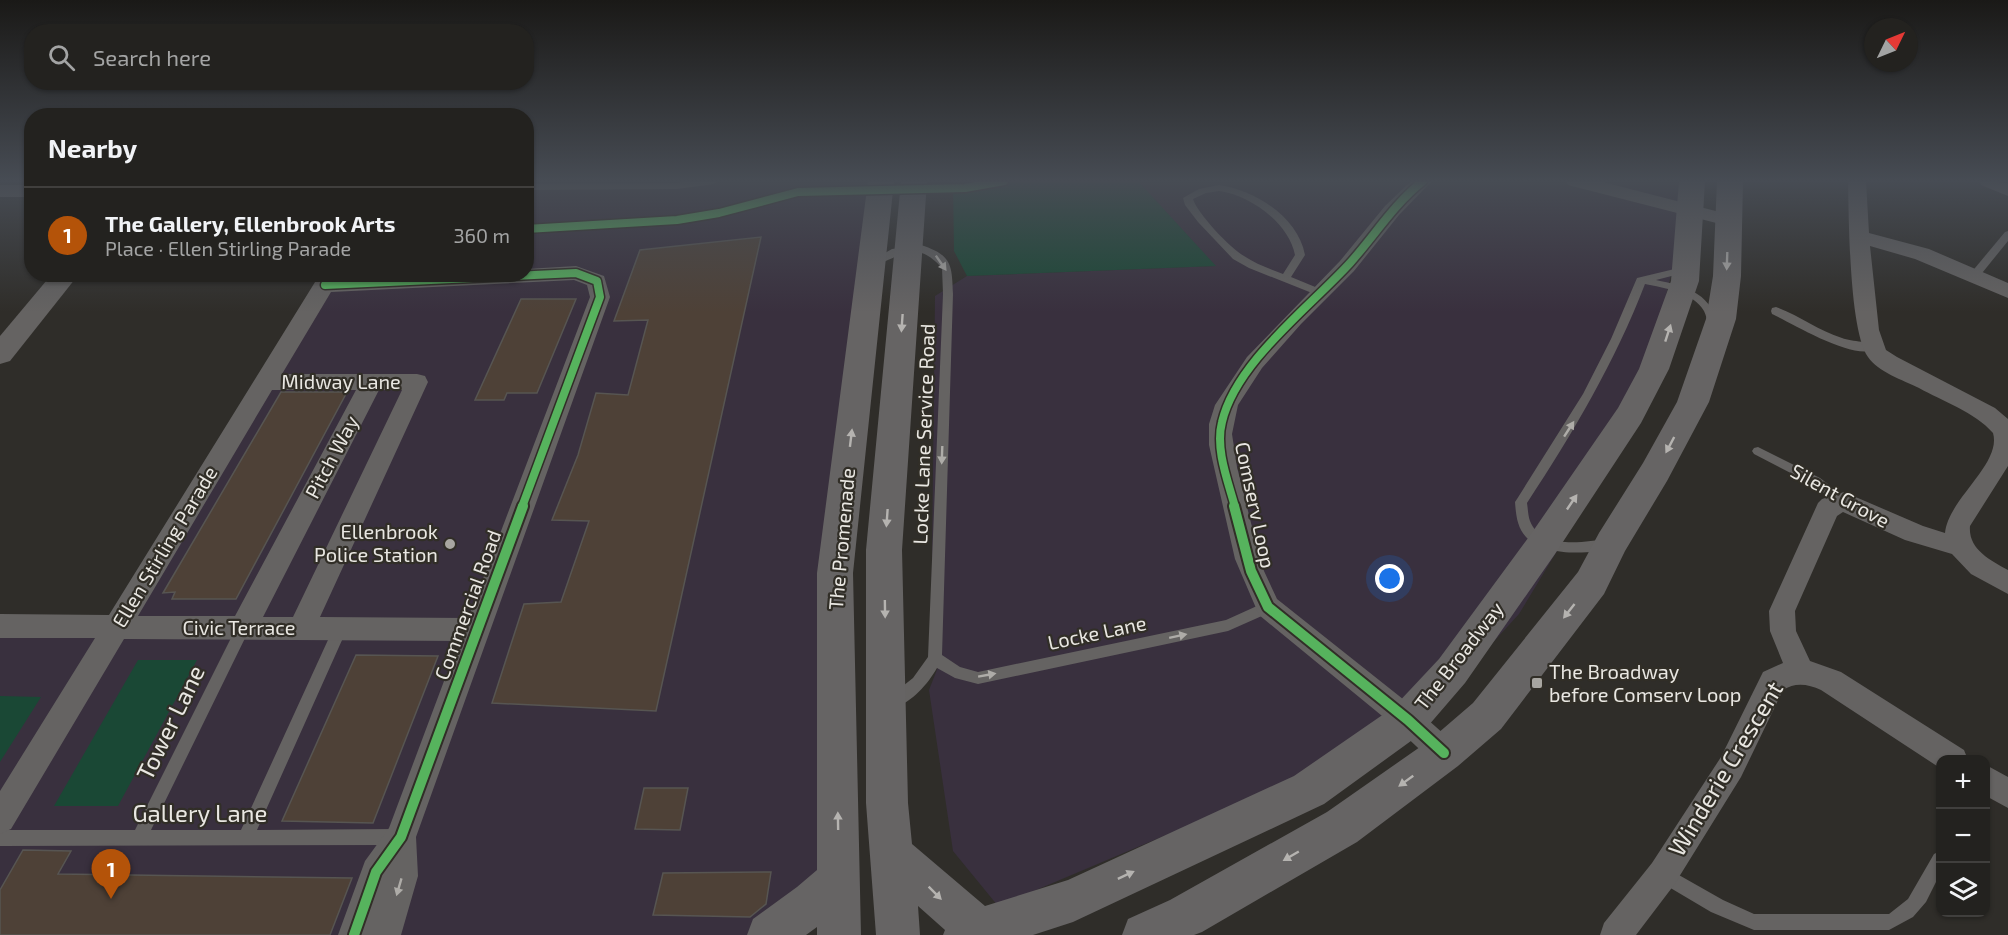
<!DOCTYPE html>
<html lang="en">
<head>
<meta charset="utf-8">
<style>
  :root { --surface:#23221f; --page:#2f2f2c; --text:#f1f3f6; --muted:#a3a4a4; --line:#403f3d; --accent:#b45309 }
  body { margin:0; font-family:"Exo 2",sans-serif; background:var(--page); color:var(--text) }
  .controls { position:absolute; right:18px; bottom:18px; display:grid; overflow:hidden; border-radius:12px; box-shadow:0 2px 4px #0004 }
  .controls button { width:54px; height:54px; display:grid; place-items:center; padding:0; border:0; border-bottom:2px solid var(--line); background:var(--surface); color:var(--text); font:30px sans-serif }
  .compass { position:absolute; left:1864px; top:18px; width:54px; height:54px; border-radius:50%; background:var(--surface); box-shadow:0 2px 4px #0004; rotate:47deg }
  .you { position:absolute; left:1390px; top:579px; width:21px; height:21px; margin:-15px; border:4px solid #fff; border-radius:50%; background:#1a73e8; box-shadow:0 0 0 9px #1a73e833 }
  .badge { display:grid; place-items:center; width:39px; height:39px; border-radius:50%; background:var(--accent); color:#fff; font-size:20px; font-weight:700 }
  .pin { position:absolute; translate:-50% -50px; filter:drop-shadow(0 2px 3px #0008) }
  .pin::after { content:''; position:absolute; top:32px; width:21px; height:18px; background:inherit; clip-path:polygon(0 0,100% 0,50% 100%) }
  .list { margin:0; padding:0; list-style:none }
  h2 { display:flex; justify-content:space-between; align-items:center; height:78px; margin:0; padding:0 24px; font-size:26px }
  h2 small { font-size:20px; font-weight:400; color:var(--muted) }
  .list li { display:grid; grid-template-columns:39px 1fr auto; gap:18px; align-items:center; box-sizing:border-box; height:96px; padding:0 24px; border-top:2px solid var(--line) }
  .list b { display:block; font-size:22px; white-space:nowrap }
  .list p { margin:0; font-size:20px; white-space:nowrap; color:var(--muted) }
  .list em { font-size:20px; font-style:normal; color:var(--muted) }
  .icon { flex:none; width:33px; height:33px; fill:none; stroke:currentColor; stroke-width:2; stroke-linecap:round; stroke-linejoin:round }
  .map { position:relative; flex:none; width:2008px; height:935px; overflow:hidden }
  .search { position:absolute; background:var(--surface); box-shadow:0 2px 4px #0004; left:24px; top:24px; width:510px; height:66px; display:flex; align-items:center; gap:15px; box-sizing:border-box; padding:0 21px; border-radius:24px; color:var(--muted); font-size:22px }
  .panel { position:absolute; background:var(--surface); box-shadow:0 2px 4px #0004; left:24px; top:108px; width:510px; height:174px; border-radius:24px }
  .map>svg:first-child { display:block }
  .commercial { fill:#39303e }
  .green { fill:#1a4835 }
  .building { fill:#4e4137; stroke:#575552; stroke-width:1.5 }
  .lines { fill:none; stroke-linecap:round; stroke-linejoin:round }
  .service { fill:#656362; fill-rule:evenodd }
  .minor { fill:#656362; fill-rule:evenodd }
  .tertiary { fill:#656362; fill-rule:evenodd }
  .secondary { fill:#666464; fill-rule:evenodd }
  .cycleway-far1-casing { stroke:#312e27; stroke-width:11 }
  .cycleway-casing { stroke:#312e27; stroke-width:14 }
  .cycleway-far1 { stroke:#56b35d; stroke-width:8 }
  .cycleway { stroke:#56b35d; stroke-width:10 }
  .oneway { fill:#b5b3b0 }
  .oneway2 { fill:#aeaca8 }
  .poi-dot { fill:#a8a6a1; stroke:#312e27; stroke-width:2 }
  .labels { text-anchor:middle; stroke-width:4.5; stroke-linejoin:round; paint-order:stroke }
  .street-label { font-size:20px; fill:#e9e7e2; stroke:#312e27 }
  .poi-label { font-size:20px; fill:#e9e7e2; stroke:#312e27; text-anchor:end }
  .near-street-label { font-size:24px; fill:#e9e7e2; stroke:#312e27 }
</style>
</head>
<body>
<div class="map">
<svg width="2008" height="935" viewBox="0 0 2008 935">
  <rect width="100%" height="100%" fill="#2f2d29"/>
  <g class="commercial">
    <polygon points="527,181 881,181 835,573 838,880 769,935 0,935 0,626 116,628 331,275 526,274"/>
    <polygon points="1138,181 1679,181 1676,252 1639,415 1519,614 1412,731 998,906 953,851 929,690 938,667 931,643 935,296 967,276 1215,266"/>
  </g>
  <g class="green">
    <polygon points="953,181 1138,181 1216,266 967,276 954,251"/>
    <polygon points="138,660 197,660 118,806 54,806"/>
    <polygon points="0,696 41,697 0,762"/>
  </g>
  <g class="building">
    <polygon points="761,237 656,711 492,703 524,604 561,602 589,521 552,520 578,455 596,393 628,395 648,320 614,321 640,250"/>
    <polygon points="521,299 576,299 537,393 507,393 504,400 475,400"/>
    <polygon points="281,392 347,392 236,599 172,599 175,592 163,593"/>
    <polygon points="356,655 438,656 373,823 282,821"/>
    <polygon points="644,788 688,788 680,830 635,829"/>
    <polygon points="23,850 71,851 58,874 352,878 330,935 0,935 0,890"/>
    <polygon points="771,872 766,904 750,917 653,915 663,873"/>
  </g>
  <g class="lines">
    <g class="service">
      <polygon points="690,181 718,181 714,184 677,189 526,190 526,184 677,183"/>
      <path d="M1219,185c36,5 79,32 86,70l-14,22 34,14 1,2 -1,2h-8l-68,-27 -16,-9 -35,-37 -13,-17 -2,-7 16,-9zM1219,191c31,4 70,32 76,64l-12,19c-13,-5 -27,-10 -39,-18 -13,-7 -47,-43 -51,-57l13,-6z"/>
      <polygon points="2008,231 2008,241 1978,278 1970,278 1969,276 1970,274 2005,232"/>
      <path d="M921,245c31,10 31,20 32,49l-11,361 18,12 18,5 248,-52 42,-19 5,2 2,4 -2,4 -45,20 -250,53 -23,-6 -18,-10c-9,16 -25,34 -43,40l-5,-1 -2,-5 2,-5 24,-19 15,-21 15,-363 -1,-26c-27,-30 -40,-11 -70,-2l-5,-3 25,-14z"/>
      <path d="M1687,266l4,1v4l-35,9c29,6 52,12 62,42l-1,3h-8c-2,-5 -3,-10 -5,-14 -11,-19 -40,-23 -59,-27 -30,78 -72,149 -118,219 1,6 1,13 3,18 11,29 54,21 77,18l4,1 2,4 -2,4c-22,7 -68,8 -85,-11 -9,-10 -10,-22 -11,-35l2,-3 66,-105 28,-55 26,-61z"/>
      <path d="M1776,307c23,8 43,24 66,31 10,4 30,3 36,9 -18,18 -86,-24 -106,-33l-1,-3 1,-3z"/>
      <polygon points="1758,447 1820,478 1848,499 1850,502 1848,505 1840,505 1812,484 1754,454 1752,451 1754,448"/>
      <polygon points="243,622 248,624 250,628 151,830 241,830 333,629 335,625 340,623 345,625 347,629 257,830 397,829 402,832 405,837 402,842 397,845 0,846 0,830 135,830 238,624"/>
      <polygon points="1940,851 1940,874 1926,902 1913,917 1889,930 1754,930 1711,912 1657,880 1655,874 1657,868 1663,866 1723,900 1754,914 1889,914 1908,899 1934,854"/>
    </g>
    <g class="minor">
      <polygon points="1411,181 1432,181 1399,215 1354,271 1301,324 1262,368 1238,405 1232,434 1237,467 1257,547 1264,571 1277,599 1418,711 1454,743 1459,753 1454,763 1444,767 1434,763 1398,729 1259,615 1235,559 1209,445 1209,424 1215,405 1247,357 1340,261 1385,206"/>
      <polygon points="1566,181 1599,181 1735,216 1738,220 1735,224 1728,226 1568,185"/>
      <path d="M1848,181h18l3,52 60,16 79,34v15l-93,-39 -45,-13 9,84 7,20 11,7 98,51 13,11v47l-38,60c-2,23 20,34 38,44v24l-37,-20 -19,-20 -47,-14 -62,-28 -6,4 -42,95 1,20 14,30 31,11 123,78 4,10h-28v8l-119,-78c-13,-6 -26,-8 -38,0l-42,87 -67,108 -38,50h-36l4,-12 48,-60 69,-106 42,-85 20,-9 -13,-32 -1,-20 49,-108 4,-4 22,-7 79,34 22,7c3,-34 57,-69 48,-100 -18,-21 -51,-32 -74,-45 -16,-8 -41,-16 -51,-31 -19,-27 -19,-139 -20,-176z"/>
      <polygon points="1979,181 2008,183 2008,196 1981,185"/>
      <rect x="0" y="185" width="32" height="12"/>
      <path d="M576,266l28,10 6,21 -194,540 2,39 -17,59h-63l27,-74 24,-33 70,-187 -335,-2 -113,190 -11,5v-43l95,-153h-95v-24l109,1 211,-341h21l-2,4 64,-4h123v-5zM574,280l13,5 3,12 -122,321 -148,-1 108,-235 -3,-6 -8,-2h-135l49,-82zM272,390h84l-121,226h-97zM379,390h23l-109,227h-30z"/>
      <polygon points="1986,765 2008,777 2008,808 1986,796"/>
    </g>
    <polygon class="tertiary" points="52,274 79,274 10,361 0,364 0,336"/>
    <g class="secondary">
      <polygon points="868,181 894,181 853,573 861,935 817,935 817,927 806,935 747,935 753,919 797,887 817,870 817,573"/>
      <polygon points="901,181 927,181 902,550 908,803 912,844 985,906 1068,880 1294,776 1394,707 1439,659 1531,534 1618,408 1639,369 1671,281 1679,181 1705,181 1699,281 1669,369 1641,423 1555,554 1465,683 1422,733 1324,804 1073,922 1033,935 943,935 945,930 918,906 920,935 876,935 866,803 866,550"/>
      <polygon points="1717,181 1743,181 1741,276 1736,319 1709,402 1667,481 1625,551 1604,594 1501,729 1458,766 1357,842 1202,932 1194,935 1122,935 1128,919 1170,900 1327,812 1430,740 1473,703 1578,572 1599,533 1643,463 1677,402 1706,319 1713,276"/>
    </g>
    <g class="cycleway-far1-casing">
      <g id="cycleway-far1">
        <polyline points="526,229 677,220 719,213 798,192 965,188 1004,181"/>
        <polyline points="325,285 576,273 597,281 600,297 522,507"/>
        <path d="M1235,507c-7,-26 -20,-58 -13,-85 14,-60 88,-115 128,-159 25,-28 44,-59 73,-82"/>
      </g>
    </g>
    <g class="cycleway-casing">
      <g id="cycleway">
        <polyline points="1234,506 1251,571 1268,607 1408,720 1444,753"/>
        <polyline points="354,935 376,872 401,837 523,506"/>
      </g>
    </g>
    <use href="#cycleway-far1" class="cycleway-far1"/>
    <use href="#cycleway" class="cycleway"/>
  </g>
  <defs><path id="oneway-solid" d="M-6-.8H1V-3.2L6.5 0L1 3.2V.8H-6Z" transform="scale(1.5)"/></defs>
  <g class="oneway">
    <use href="#oneway-solid" transform="translate(1727 261) rotate(92)"/>
    <use href="#oneway-solid" transform="translate(902 323) rotate(94)"/>
    <use href="#oneway-solid" transform="translate(1668 333) rotate(-72)"/>
    <use href="#oneway-solid" transform="translate(851 438) rotate(-83)"/>
    <use href="#oneway-solid" transform="translate(1670 445) rotate(118)"/>
    <use href="#oneway-solid" transform="translate(1572 502) rotate(-56)"/>
    <use href="#oneway-solid" transform="translate(887 518) rotate(94)"/>
    <use href="#oneway-solid" transform="translate(885 609) rotate(89)"/>
    <use href="#oneway-solid" transform="translate(1569 611) rotate(128)"/>
    <use href="#oneway-solid" transform="translate(1406 781) rotate(144)"/>
    <use href="#oneway-solid" transform="translate(838 821) rotate(-91)"/>
    <use href="#oneway-solid" transform="translate(1291 856) rotate(150)"/>
    <use href="#oneway-solid" transform="translate(1126 875) rotate(-25)"/>
    <use href="#oneway-solid" transform="translate(935 893) rotate(45)"/>
  </g>
  <g class="oneway2">
    <use href="#oneway-solid" transform="translate(941 263) rotate(55)"/>
    <use href="#oneway-solid" transform="translate(1569 429) rotate(-57)"/>
    <use href="#oneway-solid" transform="translate(942 455) rotate(92)"/>
    <use href="#oneway-solid" transform="translate(1178 636) rotate(-12)"/>
    <use href="#oneway-solid" transform="translate(987 675) rotate(-10)"/>
    <use href="#oneway-solid" transform="translate(399 887) rotate(106)"/>
  </g>
  <linearGradient id="sky" x2="0" y2="1"><stop stop-color="#1a1917"/><stop offset="0.58" stop-color="#474c54"/><stop offset="1" stop-color="#474c54" stop-opacity="0"/></linearGradient>
  <rect width="2008" height="312" fill="url(#sky)"/>
  <g class="poi-dot">
    <circle cx="450" cy="544" r="6"/>
    <rect x="1531" y="677" width="12" height="12" rx="3"/>
  </g>
  <g class="labels">
    <g class="street-label">
      <text x="341" y="389">Midway Lane</text>
      <text transform="translate(924 434) rotate(-88)" y="7">Locke Lane Service Road</text>
      <text transform="translate(332 457) rotate(-62)" y="7">Pitch Way</text>
      <text transform="translate(1840 496) rotate(29)" y="7">Silent Grove</text>
      <text transform="translate(1255 505) rotate(78)" y="7">Comserv Loop</text>
      <text transform="translate(842 539) rotate(-85)" y="7">The Promenade</text>
      <text transform="translate(165 547) rotate(-59)" y="7">Ellen Stirling Parade</text>
      <text transform="translate(468 605) rotate(-70)" y="7">Commercial Road</text>
      <text x="239" y="635">Civic Terrace</text>
      <text transform="translate(1097 633) rotate(-12)" y="7">Locke Lane</text>
      <text transform="translate(1459 656) rotate(-52)" y="7">The Broadway</text>
    </g>
    <g class="poi-label">
      <text x="438" y="539">Ellenbrook<tspan x="438" dy="23">Police Station</tspan></text>
      <text x="1549" y="679" text-anchor="start">The Broadway<tspan x="1549" dy="23">before Comserv Loop</tspan></text>
    </g>
    <g class="near-street-label">
      <text transform="translate(171 723) rotate(-64)" y="8">Tower Lane</text>
      <text transform="translate(1726 769) rotate(-59)" y="8">Winderie Crescent</text>
      <text x="200" y="822">Gallery Lane</text>
    </g>
  </g>
</svg>
<div class="controls">
<button>+</button>
<button>−</button>
<button><svg class="icon" aria-label="layers" viewBox="0 0 24 24"><path d="M12 4l9 5-9 5-9-5zM3 14l9 5 9-5"/></svg></button>
</div>
<svg class="compass" viewBox="-18 -18 36 36"><path d="M0-13l5 13h-10z" fill="#e53935"/><path d="M0 13l5-13h-10z" fill="#a3a4a4"/></svg>
<div class="you"></div>
<div class="pin badge" style="left:111px;top:899px">1</div>
<div class="search"><svg class="icon" aria-label="search" viewBox="0 0 24 24"><circle cx="10" cy="10" r="6"/><path d="M15 15l6 6"/></svg>Search here</div>
<section class="panel">
<h2>Nearby<small></small></h2>
<ul class="list">
<li><span class="badge">1</span><div><b>The Gallery, Ellenbrook Arts</b><p>Place · Ellen Stirling Parade</p></div><em>360 m</em></li>
</ul>
</section>
</div>
</body>
</html>
